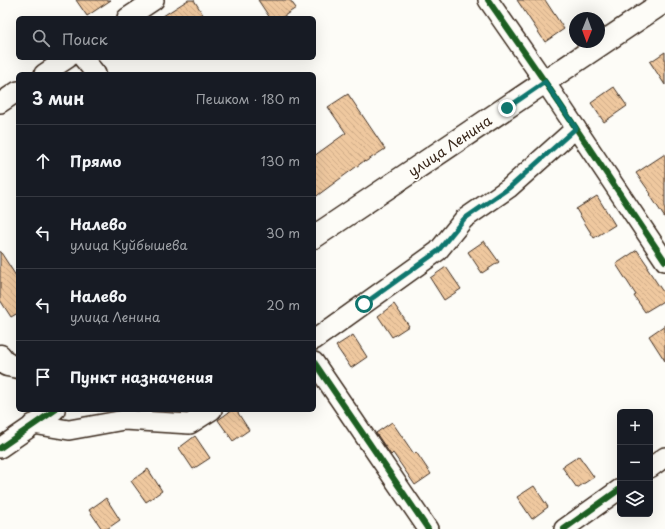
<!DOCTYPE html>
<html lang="ru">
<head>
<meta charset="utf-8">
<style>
  :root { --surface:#171b24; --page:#20242c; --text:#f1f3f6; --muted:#9ea1a6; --line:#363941 }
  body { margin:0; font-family:"Playpen Sans",sans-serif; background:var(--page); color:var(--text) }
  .controls { position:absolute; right:12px; bottom:12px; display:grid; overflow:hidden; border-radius:6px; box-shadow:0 4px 16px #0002 }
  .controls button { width:36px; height:36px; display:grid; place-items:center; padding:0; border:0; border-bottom:1px solid var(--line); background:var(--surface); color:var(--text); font:20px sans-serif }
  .compass { position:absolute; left:569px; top:12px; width:36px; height:36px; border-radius:50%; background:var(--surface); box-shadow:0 4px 16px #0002; rotate:181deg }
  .stop { position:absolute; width:12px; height:12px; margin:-9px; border:3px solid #0f766e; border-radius:50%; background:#fff }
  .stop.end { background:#0f766e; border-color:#fff; box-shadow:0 1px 4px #0008 }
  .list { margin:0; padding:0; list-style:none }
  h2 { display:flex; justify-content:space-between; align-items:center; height:52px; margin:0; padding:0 16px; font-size:17px }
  h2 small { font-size:13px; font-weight:400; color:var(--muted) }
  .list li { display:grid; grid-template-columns:26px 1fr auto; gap:12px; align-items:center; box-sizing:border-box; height:72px; padding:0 16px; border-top:1px solid var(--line) }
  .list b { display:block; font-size:15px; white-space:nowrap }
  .list p { margin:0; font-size:13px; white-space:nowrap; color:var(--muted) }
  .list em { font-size:13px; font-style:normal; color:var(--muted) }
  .icon { flex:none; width:22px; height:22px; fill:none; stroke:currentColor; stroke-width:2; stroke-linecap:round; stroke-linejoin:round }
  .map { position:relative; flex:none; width:665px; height:529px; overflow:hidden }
  .search { position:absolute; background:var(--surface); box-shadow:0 4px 16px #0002; left:16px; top:16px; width:300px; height:44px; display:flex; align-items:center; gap:10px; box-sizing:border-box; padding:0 14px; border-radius:6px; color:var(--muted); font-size:15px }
  .panel { position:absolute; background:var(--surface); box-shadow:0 4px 16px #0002; left:16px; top:72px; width:300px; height:340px; border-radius:6px }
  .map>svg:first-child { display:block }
  .building { fill:url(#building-back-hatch); stroke:#3b2a1e }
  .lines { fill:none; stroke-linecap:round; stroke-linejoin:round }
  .minor-casing { stroke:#3b2a1e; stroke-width:22 }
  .major-casing { stroke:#3b2a1e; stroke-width:25 }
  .minor { stroke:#fdfcf7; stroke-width:19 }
  .major { stroke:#fdfcf7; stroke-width:22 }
  .cycleway-casing { stroke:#fdfcf7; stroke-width:8 }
  .cycleway { stroke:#1b5e20; stroke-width:6 }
  .route { stroke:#0f766e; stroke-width:5 }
  .labels { text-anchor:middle; stroke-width:3.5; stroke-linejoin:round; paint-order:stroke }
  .street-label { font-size:14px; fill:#3b2a1e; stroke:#fdfcf7 }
</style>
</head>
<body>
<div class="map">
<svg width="665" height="529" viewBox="0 0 665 529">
  <defs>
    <pattern id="building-back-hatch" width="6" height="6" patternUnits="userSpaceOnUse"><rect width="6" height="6" fill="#efc89f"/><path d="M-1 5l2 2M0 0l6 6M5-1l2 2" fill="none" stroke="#ceac88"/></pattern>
  </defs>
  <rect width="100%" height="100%" fill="#fdfcf7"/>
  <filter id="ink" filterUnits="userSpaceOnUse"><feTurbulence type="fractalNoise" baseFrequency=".025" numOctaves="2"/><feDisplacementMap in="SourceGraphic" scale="8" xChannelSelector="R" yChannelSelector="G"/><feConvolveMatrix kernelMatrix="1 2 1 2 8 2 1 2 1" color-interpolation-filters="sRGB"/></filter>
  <g filter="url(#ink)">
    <g class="building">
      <polygon points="76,0 111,0 87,16"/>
      <polygon points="188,0 194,0 205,18 160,18"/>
      <polygon points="258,0 290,0 296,8 281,18 270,18"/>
      <polygon points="517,0 545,0 564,29 545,42"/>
      <polygon points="665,52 665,85 650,62"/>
      <polygon points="614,87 627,106 604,122 591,103"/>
      <polygon points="348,94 385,149 365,162 364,161 314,198 314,156 346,133 328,107"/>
      <polygon points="665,154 665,218 650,195 651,194 636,173"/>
      <polygon points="597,196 615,225 594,238 576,209"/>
      <polygon points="484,241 499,262 482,273 468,252"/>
      <polygon points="637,250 648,266 647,268 665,295 665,300 645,312 634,296 636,295 616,264"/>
      <polygon points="0,251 18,279 18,313 11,317 0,300"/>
      <polygon points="446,267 461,289 444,300 430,278"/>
      <polygon points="394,304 409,326 392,337 378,316"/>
      <polygon points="665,325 665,361 649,336"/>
      <polygon points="353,335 367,357 351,368 336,346"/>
      <polygon points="232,410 236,410 249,430 233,441 218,420"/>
      <polygon points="392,422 414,454 416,452 431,474 415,485 393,453 391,455 376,433"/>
      <polygon points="195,436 210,458 193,469 179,448"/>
      <polygon points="579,456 594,477 577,488 562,467"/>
      <polygon points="148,469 162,491 146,502 131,481"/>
      <polygon points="534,486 548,507 532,519 517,497"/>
      <polygon points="106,498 120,520 107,529 102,529 89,510"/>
    </g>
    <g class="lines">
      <g class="minor-casing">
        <g id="minor">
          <polyline points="488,0 545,82 665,261"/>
          <polyline points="127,18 154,0"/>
          <polyline points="83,58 96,74"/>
          <polyline points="44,74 68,58"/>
          <polyline points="0,103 18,91"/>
          <polyline points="314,340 438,251 464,219 509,188 576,128"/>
          <polyline points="314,362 428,529"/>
          <polyline points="33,424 69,430 124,420 190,424 212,410"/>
          <polyline points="0,448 55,410"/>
          <polyline points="650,468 665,457"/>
          <polyline points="564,529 620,489"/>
        </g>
      </g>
      <g class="major-casing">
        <g id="major">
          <polyline points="314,237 665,1"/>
          <polyline points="0,356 7,365 18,367"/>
        </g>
      </g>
      <use href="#minor" class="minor"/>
      <use href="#major" class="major"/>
      <g class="cycleway-casing">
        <g id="cycleway">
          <polyline points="488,0 545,82 665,261"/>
          <polyline points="314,362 428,529"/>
          <polyline points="0,448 55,410"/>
          <polyline points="564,529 620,489"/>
        </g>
      </g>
      <use href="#cycleway" class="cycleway"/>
    </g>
  </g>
  <g class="lines" filter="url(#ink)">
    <polyline class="route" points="364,304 438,251 464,219 509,188 576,128 545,82 507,108"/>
  </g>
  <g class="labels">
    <g class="street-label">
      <text transform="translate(450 146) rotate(-34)" y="5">улица Ленина</text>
    </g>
  </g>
</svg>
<div class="controls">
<button>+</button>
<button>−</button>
<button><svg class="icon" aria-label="layers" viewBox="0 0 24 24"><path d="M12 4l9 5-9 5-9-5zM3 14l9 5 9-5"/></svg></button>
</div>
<svg class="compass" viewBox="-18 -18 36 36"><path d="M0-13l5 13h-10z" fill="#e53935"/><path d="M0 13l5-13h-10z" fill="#9ea1a6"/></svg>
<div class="stop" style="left:364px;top:304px"></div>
<div class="stop end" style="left:507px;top:108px"></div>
<div class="search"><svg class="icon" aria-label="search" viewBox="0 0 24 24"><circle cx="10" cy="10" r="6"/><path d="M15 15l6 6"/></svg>Поиск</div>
<section class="panel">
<h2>3 мин<small>Пешком · 180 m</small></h2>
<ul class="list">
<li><svg class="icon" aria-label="ahead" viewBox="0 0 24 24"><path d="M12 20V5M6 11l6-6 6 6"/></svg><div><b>Прямо</b></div><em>130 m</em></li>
<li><svg class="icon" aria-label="left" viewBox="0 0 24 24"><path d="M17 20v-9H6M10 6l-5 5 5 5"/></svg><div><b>Налево</b><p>улица Куйбышева</p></div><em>30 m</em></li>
<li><svg class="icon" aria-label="left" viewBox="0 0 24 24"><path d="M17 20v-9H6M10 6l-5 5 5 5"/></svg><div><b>Налево</b><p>улица Ленина</p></div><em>20 m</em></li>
<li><svg class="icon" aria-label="arrive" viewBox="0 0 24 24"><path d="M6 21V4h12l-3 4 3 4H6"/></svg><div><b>Пункт назначения</b></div></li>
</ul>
</section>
</div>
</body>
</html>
